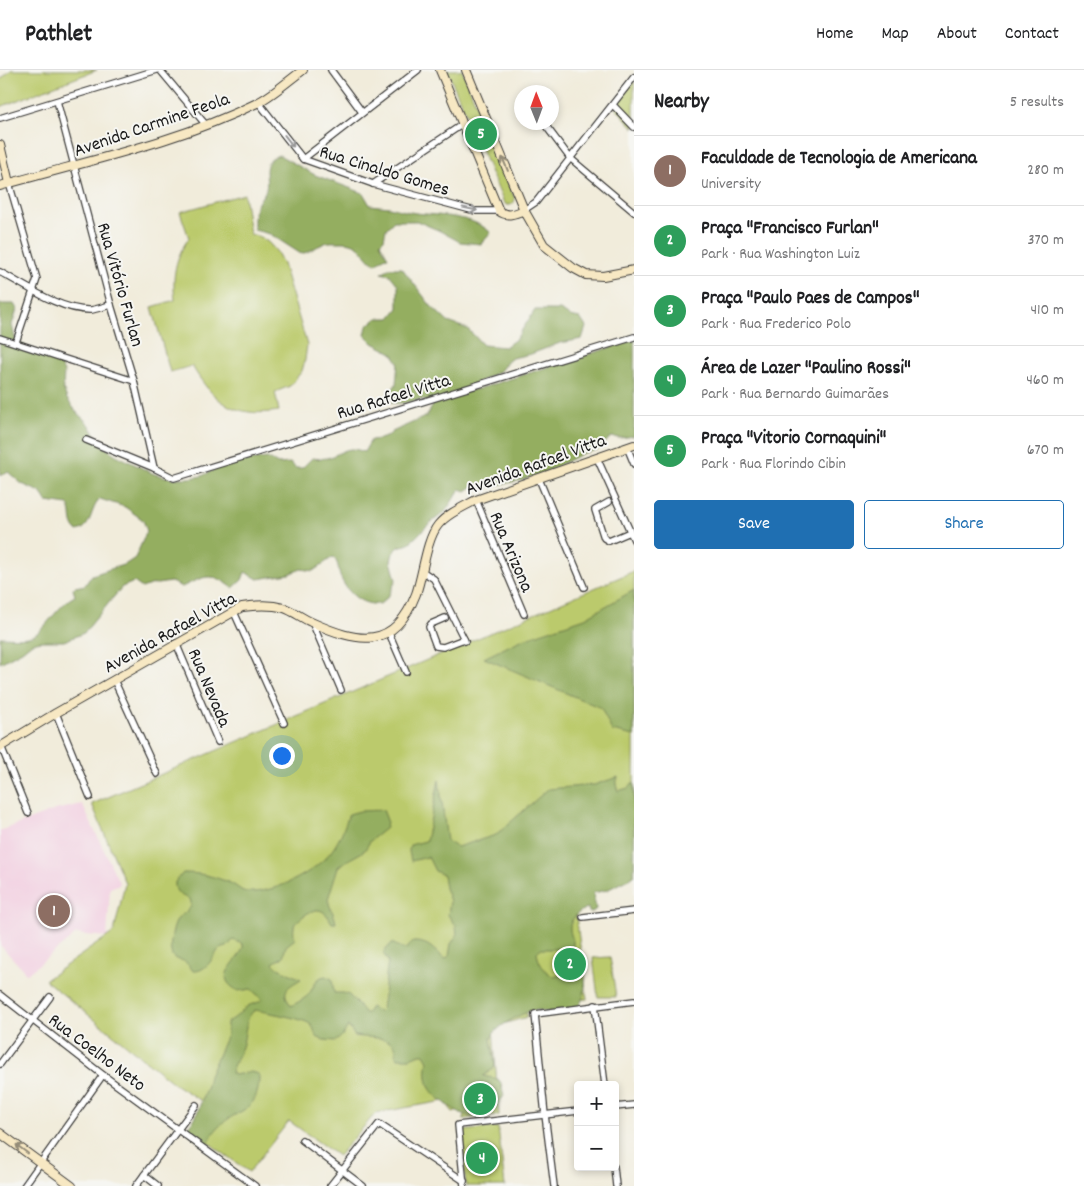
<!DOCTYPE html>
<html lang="en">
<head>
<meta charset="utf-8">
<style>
  :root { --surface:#fff; --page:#f6f6f6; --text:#202124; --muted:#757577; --line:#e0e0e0; --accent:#1f6fb2 }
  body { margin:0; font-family:Dekko,sans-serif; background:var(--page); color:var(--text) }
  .controls { position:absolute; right:15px; bottom:15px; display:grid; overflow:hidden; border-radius:5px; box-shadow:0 2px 8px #0003 }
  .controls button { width:45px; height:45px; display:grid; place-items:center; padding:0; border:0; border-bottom:1px solid var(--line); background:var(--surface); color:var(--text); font:25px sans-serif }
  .compass { position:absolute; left:514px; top:15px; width:45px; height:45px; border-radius:50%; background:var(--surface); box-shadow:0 2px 8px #0003; rotate:359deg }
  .you { position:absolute; left:281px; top:685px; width:18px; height:18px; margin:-12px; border:4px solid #fff; border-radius:50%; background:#1a73e8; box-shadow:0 0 0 8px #1a73e833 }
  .badge { display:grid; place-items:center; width:32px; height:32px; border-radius:50%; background:var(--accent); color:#fff; font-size:16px; font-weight:700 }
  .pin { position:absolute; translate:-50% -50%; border:2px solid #fff; box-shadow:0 1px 5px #0006 }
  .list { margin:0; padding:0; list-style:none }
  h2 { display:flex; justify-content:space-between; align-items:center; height:65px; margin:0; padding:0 20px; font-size:21px }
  h2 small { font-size:16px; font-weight:400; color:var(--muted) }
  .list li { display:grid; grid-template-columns:32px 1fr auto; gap:15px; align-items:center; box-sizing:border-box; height:70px; padding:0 20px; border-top:1px solid var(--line) }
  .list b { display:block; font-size:19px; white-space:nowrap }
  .list p { margin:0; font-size:16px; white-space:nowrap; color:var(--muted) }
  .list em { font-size:16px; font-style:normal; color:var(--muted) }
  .actions { display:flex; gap:10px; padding:15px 20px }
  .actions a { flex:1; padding:11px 0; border:1px solid var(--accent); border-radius:5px; text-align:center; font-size:18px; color:var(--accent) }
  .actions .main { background:var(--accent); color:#fff }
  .map { position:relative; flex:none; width:634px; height:1116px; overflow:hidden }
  header { display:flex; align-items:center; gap:30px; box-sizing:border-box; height:70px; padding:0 25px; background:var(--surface); border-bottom:1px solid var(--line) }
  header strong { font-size:24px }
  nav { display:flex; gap:28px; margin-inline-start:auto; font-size:18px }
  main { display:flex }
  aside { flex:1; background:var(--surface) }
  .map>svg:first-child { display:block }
  .built { fill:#f2cfe1 }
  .green { fill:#bbca6c; stroke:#6c7344 }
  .forest { fill:#94ae60; stroke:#58653e }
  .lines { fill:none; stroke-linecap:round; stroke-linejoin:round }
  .minor-casing { stroke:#3c3b39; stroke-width:8 }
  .secondary-casing { stroke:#3c3b39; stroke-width:10 }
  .minor { stroke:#fff; stroke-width:5.5 }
  .secondary { stroke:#f7e8c3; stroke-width:8 }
  .oneway { stroke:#999 }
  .oneway2 { stroke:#948c78 }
  .labels { text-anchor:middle; stroke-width:4; stroke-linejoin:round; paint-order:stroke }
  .street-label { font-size:19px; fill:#1c1c1c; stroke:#f6f6f2 }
</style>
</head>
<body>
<header>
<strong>Pathlet</strong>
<nav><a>Home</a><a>Map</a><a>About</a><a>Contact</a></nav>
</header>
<main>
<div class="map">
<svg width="634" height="1116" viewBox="0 0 634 1116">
  <rect width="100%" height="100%" fill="#f6f6f2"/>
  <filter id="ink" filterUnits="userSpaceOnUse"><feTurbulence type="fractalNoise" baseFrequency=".02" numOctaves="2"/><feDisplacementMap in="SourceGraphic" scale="10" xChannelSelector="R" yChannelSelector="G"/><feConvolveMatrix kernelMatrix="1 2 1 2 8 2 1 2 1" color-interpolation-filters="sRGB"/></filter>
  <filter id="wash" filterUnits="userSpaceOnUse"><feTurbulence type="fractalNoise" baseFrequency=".0096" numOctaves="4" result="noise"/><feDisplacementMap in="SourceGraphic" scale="20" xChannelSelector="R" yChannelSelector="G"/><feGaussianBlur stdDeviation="1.12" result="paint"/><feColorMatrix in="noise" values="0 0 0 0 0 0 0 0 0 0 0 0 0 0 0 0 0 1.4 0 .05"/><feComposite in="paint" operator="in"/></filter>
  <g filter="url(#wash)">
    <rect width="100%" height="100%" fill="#f1ecdb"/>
    <polygon class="built" points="82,734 120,814 110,818 107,867 76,864 27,904 0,875 0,761 55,740"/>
    <g class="green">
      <polygon points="11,0 97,0 0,37 0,10"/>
      <path d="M447,0h15l53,129c-1,6 -6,8 -11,4z"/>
      <polygon points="634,11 634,58 613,35"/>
      <path d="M244,124l6,40 8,2 10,6 9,10 6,12 24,81 -2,15 -3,11 -12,15 -15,6 4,19c-44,7 -65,-8 -87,-45l-22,6 -18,-65 23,-7c-3,-23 0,-43 14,-62l-9,-26z"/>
      <polygon points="634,501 634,806 593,823 576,845 587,929 536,935 526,930 527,947 493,957 499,1045 464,1049 463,1041 453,1042 444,1031 376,1043 338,1086 289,1051 249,1102 195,1063 209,1036 176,1015 45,910 114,862 125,813 92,734"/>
      <polygon points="610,887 616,927 598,927 593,888"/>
      <polygon points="498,1057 505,1116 466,1116 461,1061"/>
    </g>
    <g class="forest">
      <path d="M279,85l36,20 48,18 7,12c6,1 13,1 19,2 9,2 18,5 27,6 24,3 57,2 75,20l-10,11 -21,-2 -20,-11 -23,-10h-23l-8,8 -2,10 -4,4 8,14c-6,0 -8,6 -13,7 -14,-12 -14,-23 -36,-22 -5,0 -11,-1 -16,2 -8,3 -13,8 -22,10l-31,-20 -16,-4c0,-10 -1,-18 4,-27 2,-5 7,-9 8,-14 3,-13 -7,-27 13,-34z"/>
      <path d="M390,198h12l29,38 17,16 20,7 15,16 22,2 11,-8 19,-29h25l10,6 10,2 6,9 -4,12 -22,4 -29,11 -19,4 -5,4 -7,9 -42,22 20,-4 156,-49v96l-14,2 -9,-1 -14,13 -14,3 -33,17 -28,10 -40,8 -9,-2 -7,5 -6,-2 -15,23 -16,12 -20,20 -10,3 -6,6 -2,8 5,19 -8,17 -8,7c-19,2 -33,-11 -40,-28 -2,-7 -1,-13 -7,-19l-20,14 -12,-2 -12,5 -31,5 -13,-7 -3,8 -9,8c-22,-17 -28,-12 -51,-1l-11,-5 -21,3 -8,3 -8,-6 -12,5 -38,46 -20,8h-23l-9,2 -10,8 -22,12v-26c10,0 22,2 32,-1 12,-4 27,-33 43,-40l-2,-7 2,-2 10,-2 7,-10 34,-11 9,-6 12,-27 -4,-11 -18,-13 -25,-8c-10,9 -8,30 -23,32 -9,-9 -3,-17 -9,-26l-21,-3 -7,-10 -18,-8 -14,-12 -4,1 -4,3v-172h14l3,5 -5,16 3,13 17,13 21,8 8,7 3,6 -1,16 4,11 11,15 11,10 13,21 14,10 38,19 17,4h19l12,-2 23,-12 42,-6 11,6 12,-1 6,5h6l10,-10c7,1 14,1 21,-2 13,-6 16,-10 31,-4l7,-12c8,-1 15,-1 21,-8l35,-16 6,-11 -10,-6 -19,4h-12l-2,-10 6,-9 2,-22 -6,-9 -19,-10 -8,-8 2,-9 10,-8h13l8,-10v-23l-8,-10 -9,-2z"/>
      <polygon points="634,520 634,666 612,661 601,638 484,588 523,569 585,548"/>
      <path d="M618,707l-2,8 2,6 10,-3 6,-5v93l-27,14 -14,3 3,16 -5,4 -2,-1 -1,-4c-9,2 -19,12 -18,21 1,10 5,10 2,20h-32l-3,3c1,11 7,19 17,25l10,-3 14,-9 9,1c-4,15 1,28 -9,41 -8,2 -18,5 -26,5 -6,1 -10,-2 -16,-2 -13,2 -40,16 -45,28l4,28 -2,3 -10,7 15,3 3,4 3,13 -15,20c-7,2 -13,2 -20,0 -9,-1 -36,-20 -39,-28 -4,-8 -4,-19 -2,-27l-4,-7h-4l-10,4h-12c-3,-4 -1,-7 -3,-12 -5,-10 -30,-8 -40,-10l-7,-10 -5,9 -7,6 -12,-1 -8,-3c-1,-4 -2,-9 -5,-12 -4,-6 -46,-13 -56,-15 -11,7 -9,26 -13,37 -3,9 -9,16 -11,26l3,2 17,-3 8,2c1,43 -24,32 -44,57 -5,6 -4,12 -11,16l-12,-11 -4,-7 8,-13 11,-30 2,-10 18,-41v-13c11,-5 12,-9 21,-16 5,-3 10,-2 14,-7l-11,-10 -13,2c-26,-15 -2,-25 5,-43v-4l-10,-4 -6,7 -8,2c-6,9 -13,23 -26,22 -2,-3 -5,-7 -8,-9 -4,-3 -11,-2 -13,-7 -4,-7 1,-29 5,-35 5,-8 18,-9 13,-21 -9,-3 -16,-6 -15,-17l8,-9c17,0 31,3 47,10 5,2 9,6 13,8 6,2 14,1 19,0 26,-5 58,-22 73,-45 6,-9 10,-21 14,-32l11,-3 23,-1 4,10 -1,8 -15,12 -7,11 -21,12 -5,4 -10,32c1,9 7,15 8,24h-4c-9,-17 -17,-16 -31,-5 -3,3 -7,5 -7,9 -1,4 0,9 1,12l-9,7 -3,11 -10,6 5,5 23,11c-15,9 -20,11 -10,27 5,-3 10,-5 15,-9 8,-6 7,-19 19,-21l7,3 2,14h10l5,2 17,19 5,-7 8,5 3,-3c3,-16 3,-32 6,-48l-5,-8 8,-9 1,-1 11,6 4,-1 6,-6c19,0 19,9 33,17l3,-3 2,-12 6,-9 -1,-9 -8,-11 2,-14 -5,-13 -2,-13 -8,-4 -7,-14 -17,4 -2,-10 1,-6 16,-4 13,-61 8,61 10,6 39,-12 52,-46 46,-4z"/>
    </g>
  </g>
  <g filter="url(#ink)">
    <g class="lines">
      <g class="minor-casing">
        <g id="minor">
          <polyline points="160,0 206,55"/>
          <polyline points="331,0 362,42"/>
          <polyline points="57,31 111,235 134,311 154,398 174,408 634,267"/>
          <polyline points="259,33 303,89 373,114 475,141 499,141"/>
          <polyline points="613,35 634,57"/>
          <polyline points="0,48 157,0"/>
          <polyline points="543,52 570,88 634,142"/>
          <polyline points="303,89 418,0"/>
          <polyline points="9,113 37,209 16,272"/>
          <polyline points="373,114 463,54"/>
          <polyline points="524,140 536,132 634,7"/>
          <path d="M0,202c26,14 61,39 91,38 7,-1 14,-4 20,-5"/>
          <polyline points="0,268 134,311"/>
          <polyline points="86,370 154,398"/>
          <polyline points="627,377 634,394"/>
          <polyline points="597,388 634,470"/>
          <polyline points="539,409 584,517"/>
          <polyline points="476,430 524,544"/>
          <polyline points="609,432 595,440 604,468 609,471 630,462"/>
          <polyline points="422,501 434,509 465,571"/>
          <polyline points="234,542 284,653"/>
          <polyline points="445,548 431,554 429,557 436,576 443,577 464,569"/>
          <polyline points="312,552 341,620"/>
          <polyline points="389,563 406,602"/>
          <polyline points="176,573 218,672"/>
          <polyline points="114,610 157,704"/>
          <polyline points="56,643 90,727"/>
          <polyline points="1,676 28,743"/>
          <polyline points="583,847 634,841"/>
          <polyline points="0,925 103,1005 255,1116"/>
          <polyline points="595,935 605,1015"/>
          <polyline points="0,994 50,927"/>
          <polyline points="615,1037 634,1035"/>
          <polyline points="302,1070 363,1116"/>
          <polyline points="614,1097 616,1116"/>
          <polyline points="144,1105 158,1116"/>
          <polyline points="24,1116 103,1005"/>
          <polyline points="136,1116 196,1035"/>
          <polyline points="330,1116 379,1054 464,1111"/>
          <polyline points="464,1116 458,1055 578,1041"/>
          <polyline points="554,1116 545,1045 535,944 634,931"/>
        </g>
      </g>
      <g class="secondary-casing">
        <g id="secondary">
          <path d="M440,0l59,141c8,6 16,3 25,-1"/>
          <polyline points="466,0 524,140 544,175 573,198 586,205 603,206 634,200"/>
          <polyline points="0,75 9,113"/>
          <path d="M0,116c86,-25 176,-43 257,-83 16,-8 31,-22 46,-33"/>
          <path d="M0,677l56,-34 186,-106c15,-2 28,-3 42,1 9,3 18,10 27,14 47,21 83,29 105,-28 7,-19 10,-54 22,-69 9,-11 25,-18 38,-25l158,-55"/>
          <polyline points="0,1063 72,1116"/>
        </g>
      </g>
      <use href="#minor" class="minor"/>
      <use href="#secondary" class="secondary"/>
    </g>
    <defs><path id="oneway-shaft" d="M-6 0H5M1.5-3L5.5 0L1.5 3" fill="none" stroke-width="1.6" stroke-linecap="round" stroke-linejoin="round" transform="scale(1.25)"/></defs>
    <g class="oneway">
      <use href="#oneway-shaft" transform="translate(289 71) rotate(52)"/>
      <use href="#oneway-shaft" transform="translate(470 139) rotate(12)"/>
    </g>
    <g class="oneway2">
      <use href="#oneway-shaft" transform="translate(505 94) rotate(-113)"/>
      <use href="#oneway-shaft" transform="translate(22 1079) rotate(-143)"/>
    </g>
  </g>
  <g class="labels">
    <g class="street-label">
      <text transform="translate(151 53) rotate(-19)" y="7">Avenida Carmine Feola</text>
      <text transform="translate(385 99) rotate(17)" y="7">Rua Cinaldo Gomes</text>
      <text transform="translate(122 214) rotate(74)" y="7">Rua Vitório Furlan</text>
      <text transform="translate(393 325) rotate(-17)" y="7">Rua Rafael Vitta</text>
      <text transform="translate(535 393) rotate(-20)" y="7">Avenida Rafael Vitta</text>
      <text transform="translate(513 481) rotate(67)" y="7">Rua Arizona</text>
      <text transform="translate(169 561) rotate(-29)" y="7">Avenida Rafael Vitta</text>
      <text transform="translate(211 617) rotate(67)" y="7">Rua Nevada</text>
      <text transform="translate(98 981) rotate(37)" y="7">Rua Coelho Neto</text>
    </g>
  </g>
</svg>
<div class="controls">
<button>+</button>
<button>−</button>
</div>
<svg class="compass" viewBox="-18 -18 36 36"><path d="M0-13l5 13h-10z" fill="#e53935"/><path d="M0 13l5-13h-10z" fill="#757577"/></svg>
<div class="you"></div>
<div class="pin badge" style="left:54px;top:841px;background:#8d6e63">1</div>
<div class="pin badge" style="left:570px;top:894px;background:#2e9e5b">2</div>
<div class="pin badge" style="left:480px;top:1029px;background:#2e9e5b">3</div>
<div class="pin badge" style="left:482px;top:1088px;background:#2e9e5b">4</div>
<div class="pin badge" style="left:481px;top:64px;background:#2e9e5b">5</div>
</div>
<aside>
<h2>Nearby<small>5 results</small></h2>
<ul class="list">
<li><span class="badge" style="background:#8d6e63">1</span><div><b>Faculdade de Tecnologia de Americana</b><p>University</p></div><em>280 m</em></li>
<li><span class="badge" style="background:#2e9e5b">2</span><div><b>Praça &quot;Francisco Furlan&quot;</b><p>Park · Rua Washington Luiz</p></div><em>370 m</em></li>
<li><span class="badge" style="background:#2e9e5b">3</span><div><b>Praça &quot;Paulo Paes de Campos&quot;</b><p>Park · Rua Frederico Polo</p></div><em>410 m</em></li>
<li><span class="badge" style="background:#2e9e5b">4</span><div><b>Área de Lazer &quot;Paulino Rossi&quot;</b><p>Park · Rua Bernardo Guimarães</p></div><em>460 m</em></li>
<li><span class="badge" style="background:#2e9e5b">5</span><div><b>Praça &quot;Vitorio Cornaquini&quot;</b><p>Park · Rua Florindo Cibin</p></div><em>670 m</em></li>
</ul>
<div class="actions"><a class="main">Save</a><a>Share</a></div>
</aside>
</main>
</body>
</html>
